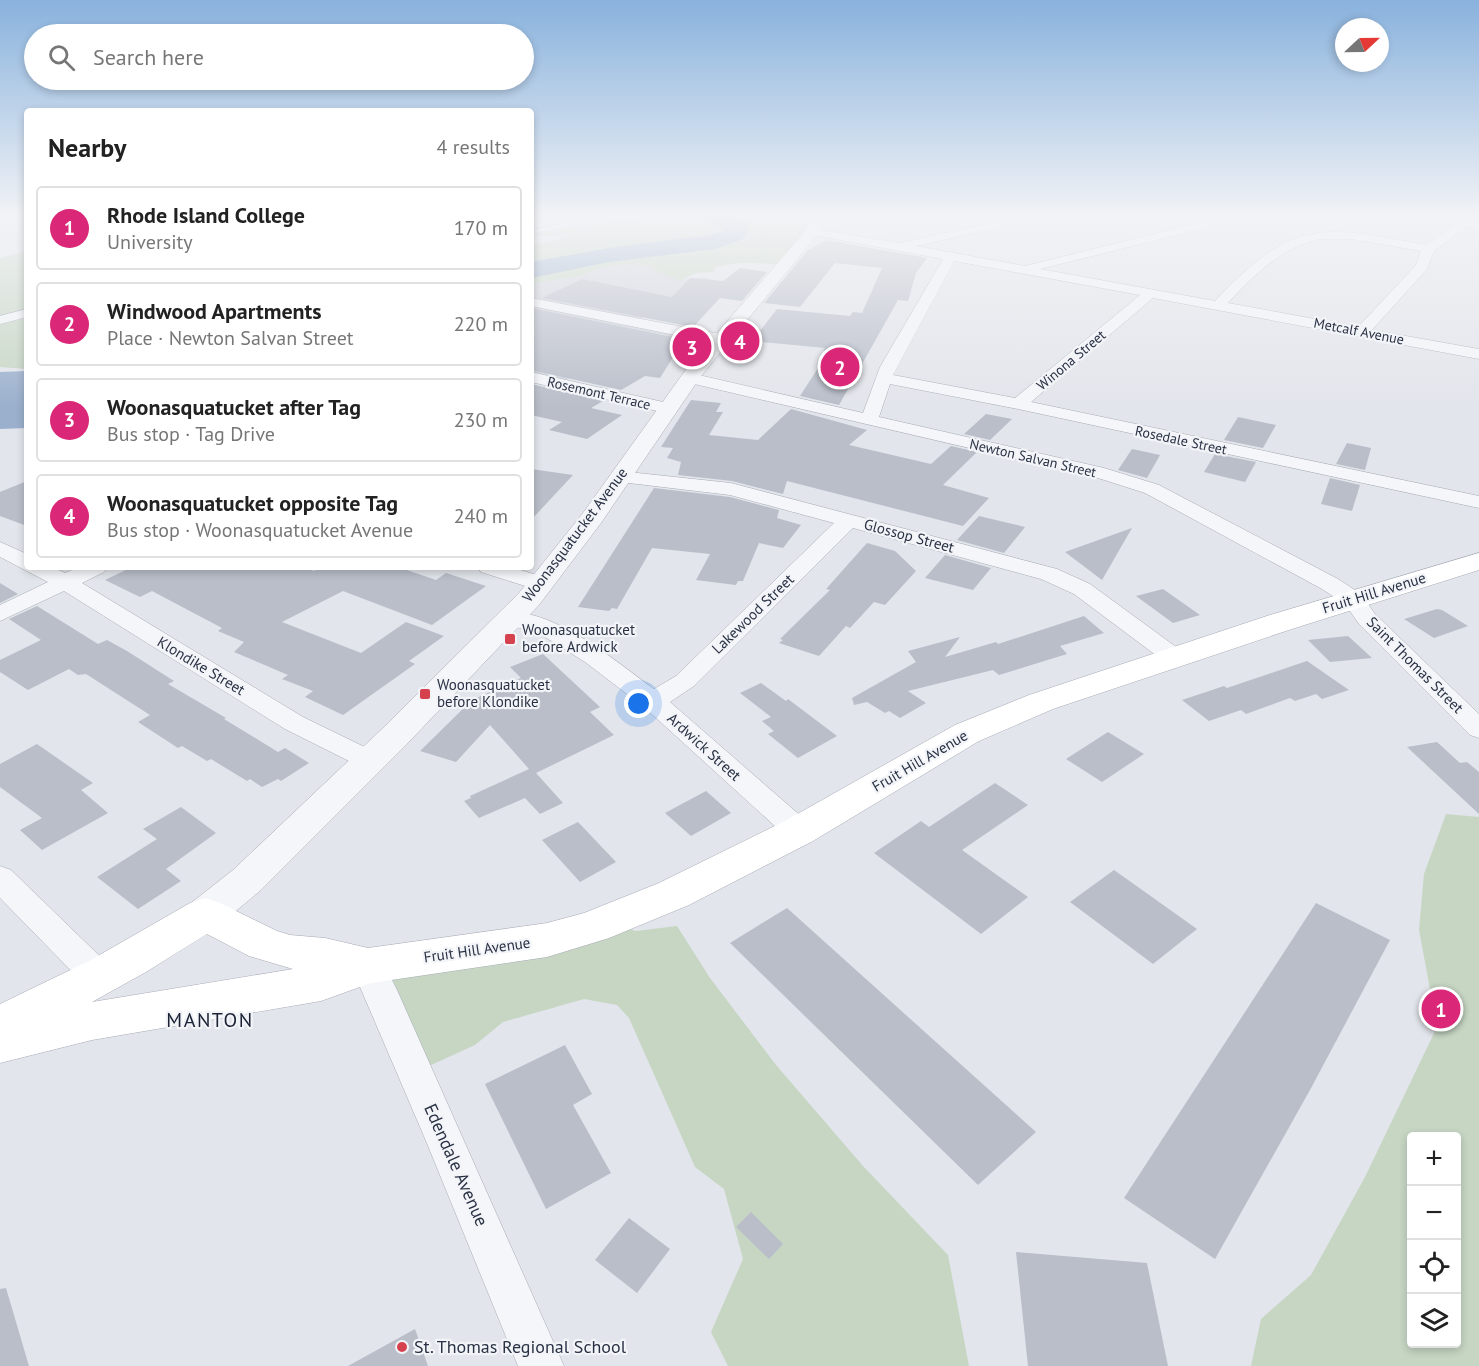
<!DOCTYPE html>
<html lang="en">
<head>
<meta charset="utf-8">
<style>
  :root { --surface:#fff; --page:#f6f6f6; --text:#222; --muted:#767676; --line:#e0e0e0; --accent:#db2777 }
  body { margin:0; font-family:"PT Sans",sans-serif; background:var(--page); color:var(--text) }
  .controls { position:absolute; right:18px; bottom:18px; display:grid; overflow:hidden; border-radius:6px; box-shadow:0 3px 9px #0003 }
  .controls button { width:54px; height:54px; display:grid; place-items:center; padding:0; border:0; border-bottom:2px solid var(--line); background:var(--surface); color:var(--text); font:30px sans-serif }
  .compass { position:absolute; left:1335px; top:18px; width:54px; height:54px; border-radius:50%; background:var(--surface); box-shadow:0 3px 9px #0003; rotate:68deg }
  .you { position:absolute; left:639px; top:704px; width:21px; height:21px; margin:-15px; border:4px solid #fff; border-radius:50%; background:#1a73e8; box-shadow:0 0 0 9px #1a73e833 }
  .badge { display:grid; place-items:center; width:39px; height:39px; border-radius:50%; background:var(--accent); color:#fff; font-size:20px; font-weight:700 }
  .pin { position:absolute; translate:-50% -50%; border:3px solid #fff; box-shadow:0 2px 6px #0006 }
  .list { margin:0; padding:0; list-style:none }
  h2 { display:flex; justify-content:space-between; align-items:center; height:78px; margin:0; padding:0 24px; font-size:26px }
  h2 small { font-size:20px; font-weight:400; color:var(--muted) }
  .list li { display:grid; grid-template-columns:39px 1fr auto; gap:18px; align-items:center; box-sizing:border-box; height:84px; margin:0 12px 12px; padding:0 12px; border:2px solid var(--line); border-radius:6px }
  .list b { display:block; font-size:22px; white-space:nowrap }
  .list p { margin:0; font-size:20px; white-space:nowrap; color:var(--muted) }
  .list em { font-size:20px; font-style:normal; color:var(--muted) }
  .icon { flex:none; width:33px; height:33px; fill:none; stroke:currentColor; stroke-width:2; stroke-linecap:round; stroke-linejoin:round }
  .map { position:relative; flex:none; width:1479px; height:1366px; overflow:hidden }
  .search { position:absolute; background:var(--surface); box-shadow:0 3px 9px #0003; left:24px; top:24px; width:510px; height:66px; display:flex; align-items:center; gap:15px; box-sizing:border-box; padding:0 21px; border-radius:33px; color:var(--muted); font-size:22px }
  .panel { position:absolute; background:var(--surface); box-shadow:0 3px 9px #0003; left:24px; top:108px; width:510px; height:462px; border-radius:6px }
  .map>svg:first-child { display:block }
  .built { fill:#d0d4dd }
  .green { fill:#c6d6c3; fill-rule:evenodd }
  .water { fill:#9bb0cd }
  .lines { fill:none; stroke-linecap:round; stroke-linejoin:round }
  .river { fill:#9bb0cd; fill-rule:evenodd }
  .building { fill:#b9bec9 }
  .service-casing { stroke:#a7abb6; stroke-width:1 }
  .minor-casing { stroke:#a7abb6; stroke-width:1 }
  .tertiary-casing { stroke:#a7abb6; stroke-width:1 }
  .secondary-casing { stroke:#a7abb6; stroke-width:1 }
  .service { fill:#f5f6f9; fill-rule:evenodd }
  .minor { fill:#f5f6f9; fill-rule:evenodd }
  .tertiary { fill:#f5f6f9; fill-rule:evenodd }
  .secondary { fill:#fff; fill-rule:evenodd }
  .poi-dot { fill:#d6414e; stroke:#f2f4f8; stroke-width:2 }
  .labels { text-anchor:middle; stroke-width:4.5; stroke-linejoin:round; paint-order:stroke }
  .far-street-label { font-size:14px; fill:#293144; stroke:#f2f4f8 }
  .street-label { font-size:15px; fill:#293144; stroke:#f2f4f8 }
  .poi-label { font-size:15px; fill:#293144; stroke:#f2f4f8; text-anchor:start }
  .near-street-label { font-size:18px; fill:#293144; stroke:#f2f4f8 }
  .near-poi-label { font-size:18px; fill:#293144; stroke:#f2f4f8; text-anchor:start }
  .near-neighbourhood-label { font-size:20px; letter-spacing:1.5px; fill:#1b2235; stroke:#f2f4f8 }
</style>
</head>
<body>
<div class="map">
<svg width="1479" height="1366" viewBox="0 0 1479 1366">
  <rect width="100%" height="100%" fill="#e2e5eb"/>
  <polygon class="built" points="625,264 645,266 680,280 706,277 713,280 685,299 635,321 717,340 695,361 647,354 588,369 556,385 531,380 531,284 577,277 600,268"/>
  <g class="green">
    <path d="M645,216h168l-4,17 -28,32c-23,-2 -44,-5 -66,3l-1,4 -18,1 -16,8 -35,-15 -20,-2 -25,4 -23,9 -46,7v-8l33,-10 -7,-4 -26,1v-18l23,-4 14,-6 -37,2v-3z"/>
    <polygon points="27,251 27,369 0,367 0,258"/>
    <path d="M1446,814l33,3v549h-228l10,-47 50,-44 54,-98 72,-150 -18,-97 5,-56zM1412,1136h44v208h-44z"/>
    <polygon points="608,922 636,931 677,926 710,978 776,1065 863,1166 948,1255 969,1366 728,1366 711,1332 743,1259 724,1189 695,1167 629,1018 617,1005 584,999 503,1022 475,1045 409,1075 372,981"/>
  </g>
  <polygon class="water" points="27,371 27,428 0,429 0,372"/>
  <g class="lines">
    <path class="river" d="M705,216c15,0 34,-3 44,11l-6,12 -28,10 -106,13 -78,16v-16l78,-14 102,-13 14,-5 -17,-9z"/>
  </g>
  <g class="building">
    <polygon points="826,240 927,258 916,273 908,301 898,300 839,405 800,396 829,351 823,351 825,348 752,341 777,309 850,316 853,312 862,313 882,268 835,263 800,307 764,303 808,250"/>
    <polygon points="740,268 767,272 742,301 720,298 693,327 542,298 582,279 672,297 690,278 723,281"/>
    <polygon points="531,308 682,339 680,341 689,342 675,354 660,378 645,376 621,390 531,370"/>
    <polygon points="531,384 603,401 591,408 622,415 587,439 549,430 562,422 531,415"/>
    <polygon points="691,400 721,403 716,412 723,412 709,435 758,440 791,409 867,430 849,445 931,464 951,446 977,452 943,485 989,498 963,526 787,481 783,494 732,481 678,475 681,462 667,458 673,448 661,447"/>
    <polygon points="986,414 1012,419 990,440 964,434"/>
    <polygon points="1238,417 1276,425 1263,448 1224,440"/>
    <polygon points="1347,443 1371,448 1365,470 1336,464"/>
    <polygon points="1132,449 1160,455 1147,478 1118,470"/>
    <polygon points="1215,454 1256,462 1245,482 1204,472"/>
    <polygon points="531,469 573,475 531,520"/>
    <polygon points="1330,478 1360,485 1352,511 1321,504"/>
    <polygon points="27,481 27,526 0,516 0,492"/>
    <polygon points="654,488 730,497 779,510 777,518 801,525 783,548 759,543 743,581 738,581 736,585 696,580 710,554 652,548 617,609 612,608 609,611 578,607"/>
    <polygon points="979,516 1025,527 1004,553 957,540"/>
    <polygon points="1132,528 1102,580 1065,552"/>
    <polygon points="867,543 895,551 916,571 885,605 874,602 850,628 846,626 819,656 779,643 783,640 780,639 830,590 826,589"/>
    <polygon points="945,555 991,568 973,590 925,578"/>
    <polygon points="132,567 302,567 314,571 321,567 398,567 436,580 446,573 486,586 432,625 343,591 282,622 361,653 406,622 444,636 409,661 415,664 343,715 305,697 313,691 282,679 288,675 234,652 244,642 218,631 222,628 152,591 140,597 105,580"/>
    <polygon points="0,583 18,594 0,603"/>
    <polygon points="1163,589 1200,615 1173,623 1136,596"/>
    <polygon points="37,606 98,644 107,640 127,651 174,681 168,684 226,718 224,719 278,752 285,748 309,763 281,781 278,779 262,787 250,779 247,781 211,759 207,761 182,746 178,748 138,722 150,715 86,674 78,675 69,669 28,690 0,672 0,660 41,640 9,619"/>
    <polygon points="1437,609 1442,610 1468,626 1434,638 1404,619"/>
    <polygon points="1084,616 1104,633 1060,646 1067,654 999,675 993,670 908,691 926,703 900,718 889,711 885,713 867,702 854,705 852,698 916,662 908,651 960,637 945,657 996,642 998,644"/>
    <polygon points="1348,636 1372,658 1330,662 1308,640"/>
    <polygon points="543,654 600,707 590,712 614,735 536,773 563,803 540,814 525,798 479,818 464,801 471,798 470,796 529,769 490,725 456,762 420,751 472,700 521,678 510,667"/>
    <polygon points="1307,661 1349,690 1322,699 1316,694 1295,701 1290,698 1246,714 1241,710 1209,721 1182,700 1224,686 1227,688"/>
    <polygon points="761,683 786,701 788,699 837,736 798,758 768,734 774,731 762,721 771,717 740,693"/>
    <polygon points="1108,732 1144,754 1102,782 1066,759"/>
    <polygon points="1437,742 1460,763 1467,762 1479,772 1479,814 1407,747"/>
    <polygon points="37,744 93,783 81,790 108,813 42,850 20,830 42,818 0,787 0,764"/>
    <polygon points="995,783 1028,805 962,850 1028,897 981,934 874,853 921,821 929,827"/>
    <polygon points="706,791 731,813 691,836 665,813"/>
    <polygon points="181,807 216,833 166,869 181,881 138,909 97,877 157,839 143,829"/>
    <polygon points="578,822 616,862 580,882 542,840"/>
    <polygon points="1114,870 1197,929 1153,964 1070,902"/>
    <polygon points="1316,903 1390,940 1310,1090 1215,1259 1124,1198"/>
    <polygon points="787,908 1036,1132 978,1185 730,943"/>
    <polygon points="565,1045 592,1094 573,1105 611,1173 546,1209 485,1084"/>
    <polygon points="751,1212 783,1244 769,1259 736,1227"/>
    <polygon points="629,1218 670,1249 637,1293 595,1260"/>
    <polygon points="1016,1252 1147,1263 1168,1366 1028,1366"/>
    <polygon points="6,1288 29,1366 0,1366 0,1289"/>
    <polygon points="415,1329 428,1366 348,1366"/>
  </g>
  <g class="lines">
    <g class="service-casing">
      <polygon id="service" points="600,216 611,216 531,234 531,230"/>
    </g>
    <g class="minor-casing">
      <g id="minor">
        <path d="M1022,216h21l-6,3 -121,27 109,20 202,-50h20l-2,2 -205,51 175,32c78,-83 105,-76 211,-56l29,-21 -29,-6 -2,-2h23l32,6v6l-12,-1 -33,24 -7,18 -55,61 107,19v10l-326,-61 -122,104 448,94v12l-461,-99 -128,-25 -11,33 225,51 55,17 179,94 23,15 14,20 104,100v24l-9,-3 -111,-111 -14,-20 -23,-15 -177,-96 -47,-15 -408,-95 -8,-5 8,-5 173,40 17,-46 63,-108 -130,-24 -4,-1v-6l91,15zM1320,239h31l70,12 -5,14 -58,62 -130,-24c26,-28 54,-56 92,-64zM954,261l186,34 -125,103 -122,-23z"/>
        <polygon points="531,298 720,334 728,339 720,344 531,306"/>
        <polygon points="27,309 27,317 0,324 0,316"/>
        <polygon points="531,372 672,404 675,408 672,412 666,413 531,382"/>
        <path d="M619,471l112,12 326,86 33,15 93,68 3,5 -3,5 -9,2 -9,-2 -91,-68 -33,-15 -188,-51 -159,158 -24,16 140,122 4,7 -4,7 -11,4 -11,-4 -144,-131 -59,-45 -48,-30 -34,-8 -4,-5 4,-5c45,-11 116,50 151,75l22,-13 158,-153 -104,-28 -118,-14 -3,-4 3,-4z"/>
        <polygon points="0,542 27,554 27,567 52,567 65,573 79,567 107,567 104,572 82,583 303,717 379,754 383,760 379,766 369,769 359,766 285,729 64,591 0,621 0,605 48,582 0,557"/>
        <polygon points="478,567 511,567 549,579 552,584 549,589 541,591 481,572"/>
        <polygon points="0,866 11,870 112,968 117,978 112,988 100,992 88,988 0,898"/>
        <polygon points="368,952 380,956 397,990 564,1366 518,1366 426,1141 351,966 356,956"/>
      </g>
    </g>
    <g class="tertiary-casing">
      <polygon id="tertiary" points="809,216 823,216 818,234 701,376 601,523 539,605 406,745 261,890 219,925 205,929 191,925 185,914 191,903 233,870 382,729 519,593 583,513 687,368 806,230"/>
    </g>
    <g class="secondary-casing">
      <path id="secondary" d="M1479,553v17l-187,59 -239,80 -74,32 -166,100 -124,64 -80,33 -62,19 -176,26 -50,18 -229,39 -92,23v-59l89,-43 101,-58 15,-5 15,5 57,28 13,4 35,3 43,10 179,-25 37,-10 75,-30 126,-62 170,-96 74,-30 241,-80zM207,934l42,22 44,13 -201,33 54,-30z"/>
    </g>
    <use href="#service" class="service"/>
    <use href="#minor" class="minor"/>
    <use href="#tertiary" class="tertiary"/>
    <use href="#secondary" class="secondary"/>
  </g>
  <linearGradient id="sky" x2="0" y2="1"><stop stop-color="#89b2dd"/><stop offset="0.53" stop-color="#f2f3f6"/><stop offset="1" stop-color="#f2f3f6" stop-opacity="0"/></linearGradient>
  <rect width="1479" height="407" fill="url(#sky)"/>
  <g class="poi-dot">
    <rect x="504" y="633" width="12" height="12" rx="3"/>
    <rect x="419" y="688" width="12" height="12" rx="3"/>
    <circle cx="402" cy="1347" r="6"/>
  </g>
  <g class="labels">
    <g class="far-street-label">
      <text transform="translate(1359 331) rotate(11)" y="5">Metcalf Avenue</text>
      <text transform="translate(1071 360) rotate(-40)" y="5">Winona Street</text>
      <text transform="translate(599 393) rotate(13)" y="5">Rosemont Terrace</text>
      <text transform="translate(1181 440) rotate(12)" y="5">Rosedale Street</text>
      <text transform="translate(1033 458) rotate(13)" y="5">Newton Salvan Street</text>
    </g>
    <g class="street-label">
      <text transform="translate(575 535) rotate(-53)" y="5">Woonasquatucket Avenue</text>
      <text transform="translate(909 536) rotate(15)" y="5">Glossop Street</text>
      <text transform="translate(1374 593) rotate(-17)" y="5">Fruit Hill Avenue</text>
      <text transform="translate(753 614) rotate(-44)" y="5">Lakewood Street</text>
      <text transform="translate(1415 665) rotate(45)" y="5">Saint Thomas Street</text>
      <text transform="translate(201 666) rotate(31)" y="5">Klondike Street</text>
      <text transform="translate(704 747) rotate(42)" y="5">Ardwick Street</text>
      <text transform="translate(920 761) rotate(-30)" y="5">Fruit Hill Avenue</text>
      <text transform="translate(477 950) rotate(-8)" y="5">Fruit Hill Avenue</text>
    </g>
    <g class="poi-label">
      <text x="522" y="635">Woonasquatucket<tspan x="522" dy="17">before Ardwick</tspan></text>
      <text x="437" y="690">Woonasquatucket<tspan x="437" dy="17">before Klondike</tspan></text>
    </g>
    <g class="near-street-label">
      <text transform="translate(456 1165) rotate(66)" y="6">Edendale Avenue</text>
    </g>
    <g class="near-poi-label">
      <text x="414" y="1353">St. Thomas Regional School</text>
    </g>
    <g class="near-neighbourhood-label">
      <text x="210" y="1027">MANTON</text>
    </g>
  </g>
</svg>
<div class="controls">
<button>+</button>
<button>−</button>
<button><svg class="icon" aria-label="locate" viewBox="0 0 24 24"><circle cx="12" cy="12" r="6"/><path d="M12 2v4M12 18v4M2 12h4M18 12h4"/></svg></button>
<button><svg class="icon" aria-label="layers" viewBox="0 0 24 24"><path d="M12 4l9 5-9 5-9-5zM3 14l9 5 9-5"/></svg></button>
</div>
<svg class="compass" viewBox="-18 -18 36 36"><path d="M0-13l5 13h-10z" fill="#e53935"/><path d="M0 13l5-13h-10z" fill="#767676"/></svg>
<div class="you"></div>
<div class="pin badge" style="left:1441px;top:1009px">1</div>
<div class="pin badge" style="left:840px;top:367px">2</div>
<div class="pin badge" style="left:692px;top:347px">3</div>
<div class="pin badge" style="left:740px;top:341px">4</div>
<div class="search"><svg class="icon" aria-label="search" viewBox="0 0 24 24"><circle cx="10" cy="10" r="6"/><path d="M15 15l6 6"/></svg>Search here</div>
<section class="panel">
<h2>Nearby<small>4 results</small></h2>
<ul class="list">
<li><span class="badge">1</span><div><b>Rhode Island College</b><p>University</p></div><em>170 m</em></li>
<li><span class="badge">2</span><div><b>Windwood Apartments</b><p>Place · Newton Salvan Street</p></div><em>220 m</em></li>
<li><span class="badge">3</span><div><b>Woonasquatucket after Tag</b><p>Bus stop · Tag Drive</p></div><em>230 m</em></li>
<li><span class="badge">4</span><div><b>Woonasquatucket opposite Tag</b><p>Bus stop · Woonasquatucket Avenue</p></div><em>240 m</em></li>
</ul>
</section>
</div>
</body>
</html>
